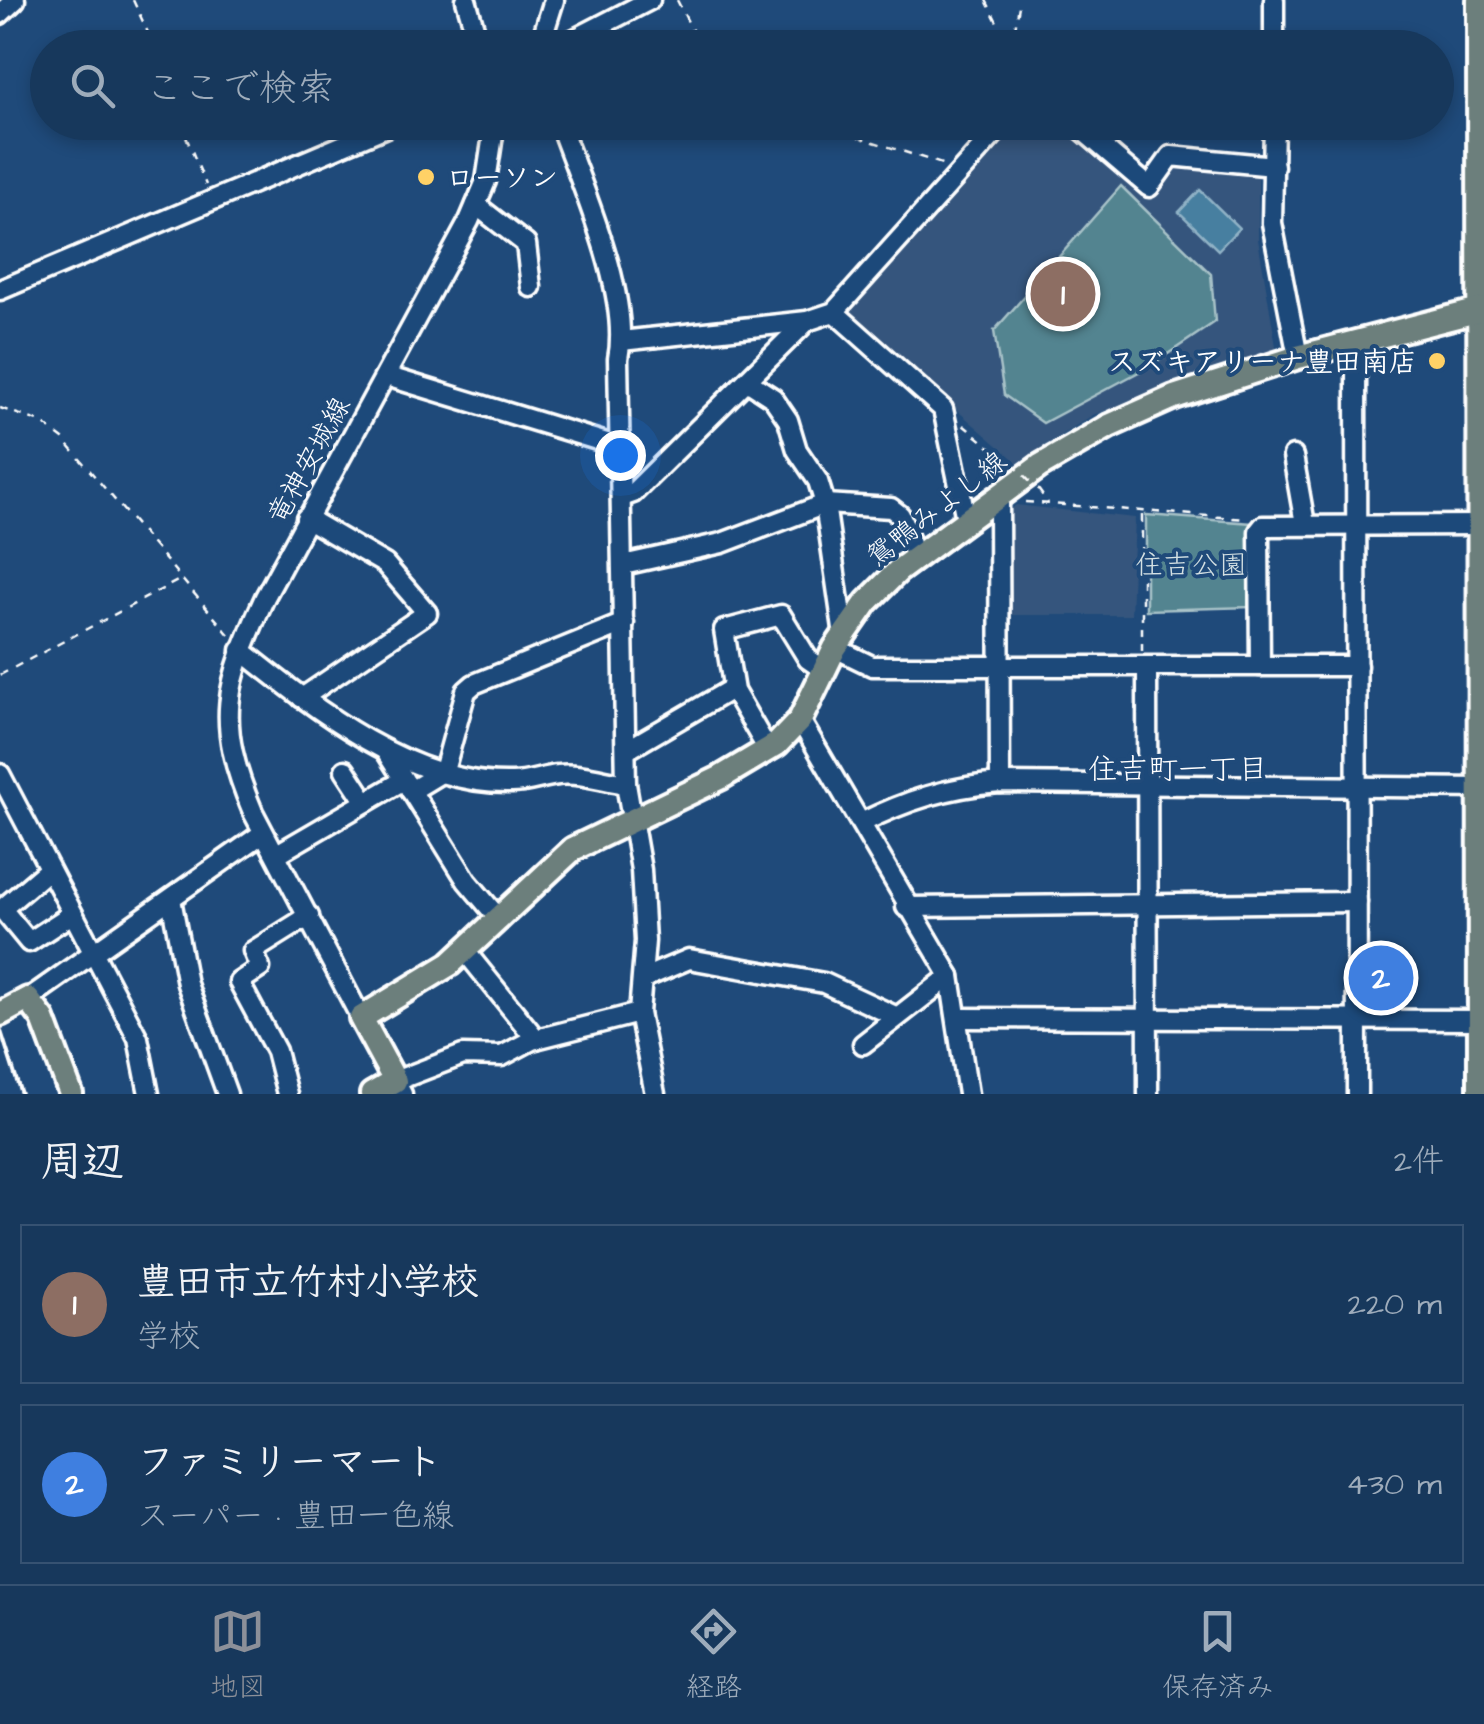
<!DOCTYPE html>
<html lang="ja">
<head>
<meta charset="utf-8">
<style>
  :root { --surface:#17385c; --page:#203f62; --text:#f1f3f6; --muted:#9eacbb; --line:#365272; --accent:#8c9099 }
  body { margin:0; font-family:"Architects Daughter","Klee One",sans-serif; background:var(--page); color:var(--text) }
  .you { position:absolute; left:620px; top:455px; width:35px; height:35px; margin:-25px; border:8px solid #fff; border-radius:50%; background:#1a73e8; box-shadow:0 0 0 15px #1a73e833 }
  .badge { display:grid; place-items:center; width:65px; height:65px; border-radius:50%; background:var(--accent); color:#fff; font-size:32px; font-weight:700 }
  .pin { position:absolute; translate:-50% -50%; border:5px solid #fff; box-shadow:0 2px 10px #0006 }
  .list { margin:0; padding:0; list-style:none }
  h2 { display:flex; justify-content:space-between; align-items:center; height:130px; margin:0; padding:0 40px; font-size:42px }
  h2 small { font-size:32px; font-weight:400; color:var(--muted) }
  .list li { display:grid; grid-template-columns:65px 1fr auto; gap:30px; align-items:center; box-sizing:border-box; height:160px; margin:0 20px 20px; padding:0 20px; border:2px solid var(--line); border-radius:0px }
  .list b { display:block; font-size:38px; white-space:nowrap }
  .list p { margin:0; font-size:32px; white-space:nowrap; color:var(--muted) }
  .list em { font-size:32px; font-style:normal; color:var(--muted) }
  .icon { flex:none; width:55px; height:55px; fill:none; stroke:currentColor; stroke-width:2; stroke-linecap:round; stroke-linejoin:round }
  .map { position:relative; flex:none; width:1484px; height:1094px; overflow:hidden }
  .search { position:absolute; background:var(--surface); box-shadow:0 5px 15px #0003; left:30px; right:30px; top:30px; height:110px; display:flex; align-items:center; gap:25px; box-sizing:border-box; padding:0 35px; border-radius:55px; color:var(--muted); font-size:38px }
  .sheet { height:490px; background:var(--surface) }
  nav { display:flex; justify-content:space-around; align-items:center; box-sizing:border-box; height:140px; border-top:2px solid var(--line); background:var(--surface); font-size:28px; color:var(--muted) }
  nav a { display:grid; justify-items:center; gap:5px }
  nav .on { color:var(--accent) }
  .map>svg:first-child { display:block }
  .built { fill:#34557d }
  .green { fill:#528490; stroke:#a8c2c8; stroke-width:2.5 }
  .water { fill:#467fa0; stroke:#90b2c6; stroke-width:2.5 }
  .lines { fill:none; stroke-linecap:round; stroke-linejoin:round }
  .minor-casing { stroke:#fff; stroke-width:25 }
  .major-casing { stroke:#fff; stroke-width:30 }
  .path { stroke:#fff; stroke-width:2.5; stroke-dasharray:8 8; stroke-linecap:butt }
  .minor { stroke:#1f4a7a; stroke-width:18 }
  .major { stroke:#6c7f7c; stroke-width:22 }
  .rail { stroke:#fff; stroke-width:4 }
  .path-bridge { stroke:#fff; stroke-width:2.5; stroke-dasharray:8 8; stroke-linecap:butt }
  .poi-dot { fill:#ffd166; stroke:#1f4a7a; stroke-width:4 }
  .labels { text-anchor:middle; stroke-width:8; stroke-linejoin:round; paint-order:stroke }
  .poi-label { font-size:28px; font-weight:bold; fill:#fff; stroke:#1f4a7a; text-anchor:start }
  .street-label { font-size:28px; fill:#fff; stroke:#1f4a7a }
  .park-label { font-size:28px; fill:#d4e0e3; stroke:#1f4a7a }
  .neighbourhood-label { font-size:30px; fill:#fff; stroke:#1f4a7a }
</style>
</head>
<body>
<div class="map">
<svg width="1484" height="1094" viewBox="0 0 1484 1094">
  <rect width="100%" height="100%" fill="#1f4a7a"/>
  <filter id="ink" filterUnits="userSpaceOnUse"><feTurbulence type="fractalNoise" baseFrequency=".01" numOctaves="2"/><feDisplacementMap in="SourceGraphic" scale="20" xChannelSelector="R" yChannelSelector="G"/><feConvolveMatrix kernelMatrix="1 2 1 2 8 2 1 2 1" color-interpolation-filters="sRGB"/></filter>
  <g filter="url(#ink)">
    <g class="built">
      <polygon points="1013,123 1065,123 1149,195 1172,164 1258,169 1258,239 1277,352 1093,415 1018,463 842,311"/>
      <polygon points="1016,505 1135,518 1131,615 1010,615 1011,509"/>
    </g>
    <g class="green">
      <polygon points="1121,186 1211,274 1215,322 1150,366 1043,423 1004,395 994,331"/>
      <polygon points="1146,515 1252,523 1252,607 1146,610"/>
    </g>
    <polygon class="water" points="1200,190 1239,228 1218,250 1179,212"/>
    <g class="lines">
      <g class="minor-casing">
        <g id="minor">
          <polyline points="466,0 480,48"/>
          <polyline points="1274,0 1274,48"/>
          <polyline points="0,14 15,0"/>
          <polyline points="539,48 554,0"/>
          <polyline points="557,48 650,0"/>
          <path d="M559,122c22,63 72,172 59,237l8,425 15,86 4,71 -6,72 16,81"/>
          <polyline points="1073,122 1149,187 1171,156 1274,166"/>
          <polyline points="1274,122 1272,223 1298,357"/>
          <polyline points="476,205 526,244 531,287"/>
          <polyline points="0,290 398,122"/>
          <polyline points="834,312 943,409 966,519"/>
          <polyline points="621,341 807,321 834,312 1005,122"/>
          <polyline points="1356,342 1357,1094"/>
          <polyline points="386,376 620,447"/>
          <polyline points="747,381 773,398 788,420 797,450 818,481 825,504 844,636"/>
          <polyline points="1293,456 1305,524"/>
          <polyline points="622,497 633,493 807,321"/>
          <polyline points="999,499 1000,783"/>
          <polyline points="623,565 722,543 825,504 891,508 900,515 916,557"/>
          <polyline points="835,648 872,666 1357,666"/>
          <path d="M241,650c74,59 170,136 271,133 15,0 30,-6 46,-8 20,-3 47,6 68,9"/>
          <polyline points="1260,666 1259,531 1263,526 1479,525"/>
          <polyline points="1147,667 1148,1094"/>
          <polyline points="302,698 427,613 385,564 306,518"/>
          <polyline points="800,720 950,976 968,1094"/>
          <polyline points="627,750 733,688"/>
          <polyline points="768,750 734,691 724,630 781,615 808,659 824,670"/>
          <polyline points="345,770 366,802"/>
          <polyline points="0,774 138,1038 149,1094"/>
          <polyline points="407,784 467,881 500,920"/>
          <polyline points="411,791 444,771 466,691 474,684 624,623"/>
          <path d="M861,823c46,-23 87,-36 139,-40l484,5"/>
          <polyline points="277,854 404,780 385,750"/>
          <polyline points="49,869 2,909 29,942 72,914"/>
          <polyline points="171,899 187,984 227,1094"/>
          <polyline points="906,907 1357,902"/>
          <polyline points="465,951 536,1039"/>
          <polyline points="644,978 689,959 824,983 895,1016"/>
          <polyline points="28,999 263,833"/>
          <path d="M361,1018l-108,-206c-39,-92 -28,-127 12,-215l204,-376 17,-40 9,-59"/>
          <polyline points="959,1018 1480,1020"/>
          <polyline points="863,1044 950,976"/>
          <polyline points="287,1094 276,1051 239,982 260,968 253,951 309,916"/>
          <polyline points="402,1094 395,1081 463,1055 502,1056 532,1040 639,1013"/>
        </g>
      </g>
      <g class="major-casing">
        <g id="major">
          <polyline points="1479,0 1480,1094"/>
          <polyline points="0,1014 28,999 43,1019 71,1094"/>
          <polyline points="372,1094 395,1081 361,1018 450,964 573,849 720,778 777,744 800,720 835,648 867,602 898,571 1040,466 1109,426 1174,397 1298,357 1484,309"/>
        </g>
      </g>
      <g class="path">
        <polyline points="133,0 155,48"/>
        <polyline points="677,0 701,48"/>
        <polyline points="986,0 1010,48"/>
        <polyline points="1012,46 1020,0"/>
        <polyline points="180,122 206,185"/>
        <polyline points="812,122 945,165"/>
        <polyline points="0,408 41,422 63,439 231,637"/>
        <polyline points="963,425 1011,464"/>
        <polyline points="1038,489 1048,503"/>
        <polyline points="1025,502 1246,519"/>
        <polyline points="1142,651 1142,514"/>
        <polyline points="0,675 181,579"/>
      </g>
      <use href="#minor" class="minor"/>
      <use href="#major" class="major"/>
      <polyline class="rail" points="0,1028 21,1094"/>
      <polyline class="path-bridge" points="1013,464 1035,487"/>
    </g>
  </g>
  <g class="poi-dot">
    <circle cx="426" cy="177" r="10"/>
    <circle cx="1437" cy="361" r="10"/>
  </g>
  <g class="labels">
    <g class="poi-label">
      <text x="446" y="187">ローソン</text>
      <text x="1417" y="371" text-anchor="end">スズキアリーナ豊田南店</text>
    </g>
    <g class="street-label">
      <text transform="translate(308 460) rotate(-61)" y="10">竜神安城線</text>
      <text transform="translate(936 508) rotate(-38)" y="10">鴛鴨みよし線</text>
    </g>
    <g class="park-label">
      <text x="1191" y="574">住吉公園</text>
    </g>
    <g class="neighbourhood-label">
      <text x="1178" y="779">住吉町一丁目</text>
    </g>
  </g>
</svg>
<div class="you"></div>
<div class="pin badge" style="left:1063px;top:294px;background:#8d6e63">1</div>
<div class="pin badge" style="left:1381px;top:978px;background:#3f7fe0">2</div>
<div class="search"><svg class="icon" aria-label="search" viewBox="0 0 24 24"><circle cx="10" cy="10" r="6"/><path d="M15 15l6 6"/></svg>ここで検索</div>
</div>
<section class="sheet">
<h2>周辺<small>2件</small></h2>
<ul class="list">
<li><span class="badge" style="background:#8d6e63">1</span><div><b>豊田市立竹村小学校</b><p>学校</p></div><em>220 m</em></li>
<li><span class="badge" style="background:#3f7fe0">2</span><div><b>ファミリーマート</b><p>スーパー · 豊田一色線</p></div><em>430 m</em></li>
</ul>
</section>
<nav>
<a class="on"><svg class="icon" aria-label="map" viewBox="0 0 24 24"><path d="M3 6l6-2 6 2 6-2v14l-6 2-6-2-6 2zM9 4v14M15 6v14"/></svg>地図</a>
<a><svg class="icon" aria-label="directions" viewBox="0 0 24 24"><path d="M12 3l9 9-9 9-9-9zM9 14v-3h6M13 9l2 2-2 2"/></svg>経路</a>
<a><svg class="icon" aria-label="saved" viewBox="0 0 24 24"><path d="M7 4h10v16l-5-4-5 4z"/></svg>保存済み</a>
</nav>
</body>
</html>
